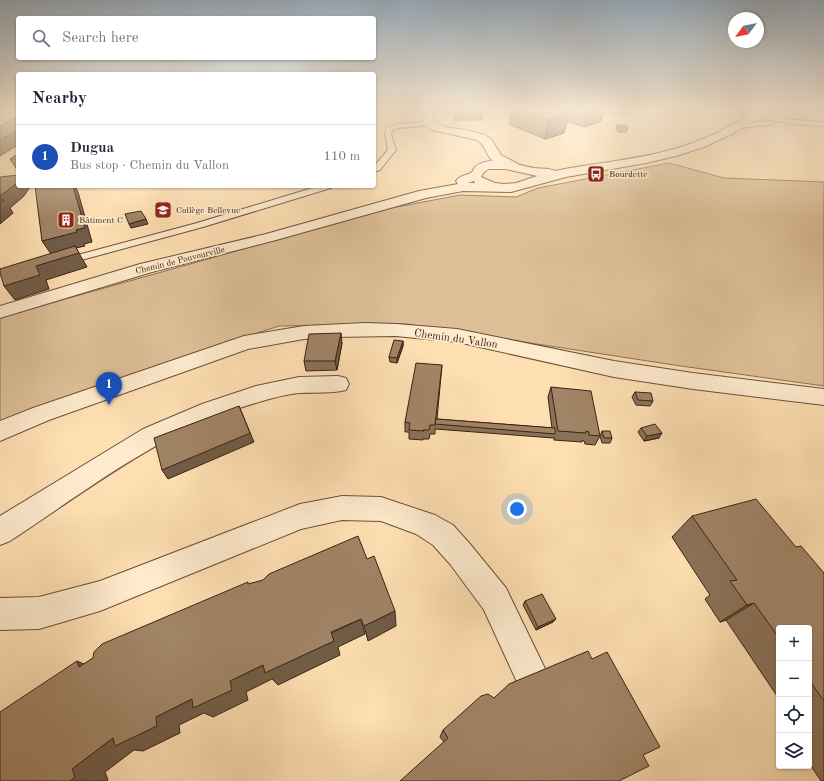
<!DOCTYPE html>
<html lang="en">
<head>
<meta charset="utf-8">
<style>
  :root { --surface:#fff; --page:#f2f2f3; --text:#1f2937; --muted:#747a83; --line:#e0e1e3; --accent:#d93025 }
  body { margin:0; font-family:"Old Standard TT",serif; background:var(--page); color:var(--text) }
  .controls { position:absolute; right:12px; bottom:12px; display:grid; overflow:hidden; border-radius:4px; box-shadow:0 1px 3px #0004 }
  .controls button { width:36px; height:36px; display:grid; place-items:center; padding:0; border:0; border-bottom:1px solid var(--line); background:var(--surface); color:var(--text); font:20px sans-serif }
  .compass { position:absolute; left:728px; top:12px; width:36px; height:36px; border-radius:50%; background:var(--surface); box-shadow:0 1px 3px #0004; rotate:238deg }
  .you { position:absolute; left:517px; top:509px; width:14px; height:14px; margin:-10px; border:3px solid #fff; border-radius:50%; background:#1a73e8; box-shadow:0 0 0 6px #1a73e833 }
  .badge { display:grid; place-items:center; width:26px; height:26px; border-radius:50%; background:var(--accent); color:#fff; font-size:13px; font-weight:700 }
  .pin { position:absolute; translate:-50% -33px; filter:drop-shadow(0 1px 2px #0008) }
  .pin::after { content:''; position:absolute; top:21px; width:14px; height:12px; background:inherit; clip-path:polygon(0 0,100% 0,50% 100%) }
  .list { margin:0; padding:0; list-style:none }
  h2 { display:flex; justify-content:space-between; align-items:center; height:52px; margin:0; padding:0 16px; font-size:17px }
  h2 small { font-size:13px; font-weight:400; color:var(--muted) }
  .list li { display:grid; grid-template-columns:26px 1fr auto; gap:12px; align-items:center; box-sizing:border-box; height:64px; padding:0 16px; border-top:1px solid var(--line) }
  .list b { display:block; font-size:15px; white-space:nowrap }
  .list p { margin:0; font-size:13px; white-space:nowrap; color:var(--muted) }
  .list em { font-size:13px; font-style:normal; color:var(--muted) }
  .icon { flex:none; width:22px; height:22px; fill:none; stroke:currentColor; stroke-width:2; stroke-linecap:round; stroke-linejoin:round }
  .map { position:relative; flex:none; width:824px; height:781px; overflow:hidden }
  .search { position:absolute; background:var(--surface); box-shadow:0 1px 3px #0004; left:16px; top:16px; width:360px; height:44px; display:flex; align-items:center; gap:10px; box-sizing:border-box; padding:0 14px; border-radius:4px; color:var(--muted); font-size:15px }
  .panel { position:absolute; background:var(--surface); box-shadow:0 1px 3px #0004; left:16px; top:72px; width:360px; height:116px; border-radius:4px }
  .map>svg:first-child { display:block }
  .green { fill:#ddbf97; stroke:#8c7055 }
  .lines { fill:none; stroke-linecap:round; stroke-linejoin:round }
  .service-casing { stroke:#6c503b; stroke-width:2 }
  .minor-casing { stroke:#6c503b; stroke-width:2 }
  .tertiary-casing { stroke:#6c503b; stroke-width:2 }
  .service { fill:#feeacd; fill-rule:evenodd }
  .minor { fill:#feeacd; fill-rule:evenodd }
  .tertiary { fill:#feeacd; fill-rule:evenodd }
  .wall { fill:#8a7258; stroke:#3c2113 }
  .shaded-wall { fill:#715c47; stroke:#3c2113 }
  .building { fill:#a18466; stroke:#3c2113 }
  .labels { text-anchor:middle; stroke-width:3.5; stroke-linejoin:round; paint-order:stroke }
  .far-poi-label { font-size:9px; fill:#3c2113; stroke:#feeacd; text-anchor:start }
  .far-street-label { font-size:9px; fill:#3c2113; stroke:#feeacd }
  .street-label { font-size:11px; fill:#3c2113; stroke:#feeacd }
</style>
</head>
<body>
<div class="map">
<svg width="824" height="781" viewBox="0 0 824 781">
  <rect width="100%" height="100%" fill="#fedfb2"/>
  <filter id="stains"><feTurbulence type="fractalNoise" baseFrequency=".005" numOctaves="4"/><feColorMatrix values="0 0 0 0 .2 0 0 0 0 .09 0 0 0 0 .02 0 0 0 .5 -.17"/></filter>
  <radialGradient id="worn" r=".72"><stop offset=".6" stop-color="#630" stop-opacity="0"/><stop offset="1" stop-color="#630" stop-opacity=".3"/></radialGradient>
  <polygon class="green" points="669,163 724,178 824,182 824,386 674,365 406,324 279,326 147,369 0,424 0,318 1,317 386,209 460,195 516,197 538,188"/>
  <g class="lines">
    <g class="service-casing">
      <g id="service">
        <path d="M739,109l43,10 42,3v4c-30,-1 -57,-5 -85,-15z"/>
        <path d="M776,109h7l23,9c-6,5 -24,-4 -30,-9z"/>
        <polygon points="771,121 774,123 773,124 741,128 734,126 737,124"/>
        <polygon points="429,122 431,123 431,125 399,128 392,130 391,134 396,150 380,170 374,172 374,166 388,150 385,134 387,128 398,124"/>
        <polygon points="319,186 332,186 331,188 203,227 63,265 58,262 59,260 197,223"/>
      </g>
    </g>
    <g class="minor-casing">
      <g id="minor">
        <path d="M427,109h10l-4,11 12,7 26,4 14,4 6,4 10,16 17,9 2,3 -2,3c-8,2 -22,-5 -28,-12 -5,-7 -6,-14 -13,-18l-45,-10 -5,-3 -4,-7z"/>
        <polygon points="365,323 396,324 457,329 614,361 693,373 824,389 824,405 693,389 614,377 457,342 396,336 335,337 304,339 248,349 49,420 0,441 0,421 33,408 244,336 304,326"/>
        <path d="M338,376l8,2 3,6 -3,6c-15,4 -31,2 -46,3 -13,1 -28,5 -41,9 -93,26 -170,87 -249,139l-10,4v-29l143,-87 59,-25 54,-18 43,-9z"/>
        <polygon points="342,496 381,497 435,515 453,525 470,544 506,588 551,681 546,693 534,698 522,693 484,610 450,564 433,545 416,534 381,521 342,520 301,529 100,611 39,629 0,630 0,598 39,597 100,581 300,504"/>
      </g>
    </g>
    <g class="tertiary-casing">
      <path id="tertiary" d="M760,109h11l-13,10 -26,15 -28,13 -28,9 -30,7 -80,14 -55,15 -48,-1 -37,7 -150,42 -124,32 -152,46v-12l140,-42 126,-30 153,-43 39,-7 -2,-3c3,-6 11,-5 16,-9 1,-1 2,-4 3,-5 16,-13 42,-2 59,1 7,1 16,0 21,3 37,-8 75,-10 111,-20 34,-8 65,-24 94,-42zM489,169h17l31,7 -21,7 -12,1 -9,-1 -14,-6 3,-5zM474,181l1,2h-7z"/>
    </g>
    <use href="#service" class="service"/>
    <use href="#minor" class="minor"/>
    <use href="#tertiary" class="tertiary"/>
  </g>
  <g class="wall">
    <polygon points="455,109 483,109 482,120 454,120"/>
    <polygon points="511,109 636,109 635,110 619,115 604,110 601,121 584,127 567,121 564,133 545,139 509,124"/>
    <polygon points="814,109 824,109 824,113"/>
    <polygon points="617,125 628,128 626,132 618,132 616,129"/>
    <polygon points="18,154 18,171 10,159"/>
    <polygon points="403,341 403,346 397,363 390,362 389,357"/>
    <polygon points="342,343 337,370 306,371 304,361"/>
    <polygon points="442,365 437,419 552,428 548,397 551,387 600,436 602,431 612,438 610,443 602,443 600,436 595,445 585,444 584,441 583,440 582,442 554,440 554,437 553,438 435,429 435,434 430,434 429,439 423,439 423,440 409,439 409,432 405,432 405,422"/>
    <polygon points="635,392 653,401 650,406 636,405 632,397"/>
    <polygon points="641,428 659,438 644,441 638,432"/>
    <polygon points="692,516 796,547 824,573 824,781 821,781 809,763 809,628 779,628 779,699 726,620 720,622 705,599 710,595 672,537"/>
    <polygon points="525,601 553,622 536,630 523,605"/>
    <polygon points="494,698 643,755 444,742 440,737 443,730"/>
  </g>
  <g class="shaded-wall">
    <polygon points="588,109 605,109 601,121 584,127"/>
    <polygon points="621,109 636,109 635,110 619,115"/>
    <polygon points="569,114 564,133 545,139 549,120"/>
    <polygon points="18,130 18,145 0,156 0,140"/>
    <polygon points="375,137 375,145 374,149 374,140"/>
    <polygon points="18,182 18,186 29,186 30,187 24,196 10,208 13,213 0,224 0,196"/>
    <polygon points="73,186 75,186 78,192 92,242 84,244 85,246 76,248 87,267 46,280 49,289 15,300 4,286 36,266 51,254 42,241 76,230"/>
    <polygon points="146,219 148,224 131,228 129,224"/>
    <polygon points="341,333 342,343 337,370 335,361"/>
    <polygon points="403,341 403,346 397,363 397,358"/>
    <polygon points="239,406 254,442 168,479 162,470"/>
    <polygon points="662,433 659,438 644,441 647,436"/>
    <polygon points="754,603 726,620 720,622 747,605"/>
    <polygon points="395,611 396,626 368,641 364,626"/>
    <polygon points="361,619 365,634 338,647 340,655 278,685 272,679 246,692 248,700 213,717 204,713 179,725 180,733 143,751 134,750 105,772 108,780 106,781 70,781 72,769 113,738 192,699"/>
    <polygon points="556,619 553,622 536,630 538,627"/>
    <polygon points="77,661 106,674 79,667"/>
  </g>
  <g class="building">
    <polygon points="455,109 483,109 455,110"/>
    <polygon points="519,109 553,109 569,114 549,120"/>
    <polygon points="13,119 18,119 18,130 0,140 0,126"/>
    <polygon points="617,125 626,125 628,128 619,128"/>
    <polygon points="18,154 18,159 10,159"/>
    <polygon points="18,175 18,182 16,184 0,196 0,177"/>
    <polygon points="35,186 73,186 85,228 76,230 77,232 42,241"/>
    <polygon points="0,200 4,200 0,203"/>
    <polygon points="141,211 146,219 129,224 125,214"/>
    <polygon points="75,246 79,253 36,266 40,275 4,286 0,273 0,269"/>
    <polygon points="341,333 335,361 304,361 309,334"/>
    <polygon points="394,340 403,341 397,358 389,357"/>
    <polygon points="416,363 442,365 435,425 430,425 429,430 423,430 424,431 409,430 410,423 405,422"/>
    <polygon points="551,387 591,391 600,436 589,435 589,432 586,431 586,433 558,431"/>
    <polygon points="635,392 651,393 653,401 638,400"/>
    <polygon points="239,406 250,433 162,470 154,438"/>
    <polygon points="436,419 555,428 555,434 435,424"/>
    <polygon points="655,424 662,433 647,436 641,428"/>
    <polygon points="602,431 610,431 612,438 604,438"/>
    <polygon points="756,499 796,547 801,546 824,573 824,701 809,680 809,628 779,628 779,638 754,603 747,605 730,581 737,580 692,516"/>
    <polygon points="358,536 367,559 374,556 395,611 364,626 361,619 331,632 334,641 265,673 263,665 230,681 232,690 193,708 192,699 156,717 157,726 115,746 113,738 72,769 75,777 70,781 0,781 0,712 77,661 79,667 93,658 94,652 102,644 248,582 248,584 263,580 269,574"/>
    <polygon points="542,594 556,619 538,627 525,601"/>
    <polygon points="588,651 592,659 607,652 660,747 643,755 649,766 619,781 400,781 448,738 443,730 481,696 488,694 494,698 509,684"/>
  </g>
  <linearGradient id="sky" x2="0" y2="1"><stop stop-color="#96abbd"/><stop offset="0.5" stop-color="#fff1dc"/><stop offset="1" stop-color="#fff1dc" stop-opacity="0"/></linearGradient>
  <rect width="824" height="218" fill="url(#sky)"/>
  <defs>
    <g id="bus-square" transform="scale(0.9)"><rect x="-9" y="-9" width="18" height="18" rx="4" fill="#8f2418" stroke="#feeacd"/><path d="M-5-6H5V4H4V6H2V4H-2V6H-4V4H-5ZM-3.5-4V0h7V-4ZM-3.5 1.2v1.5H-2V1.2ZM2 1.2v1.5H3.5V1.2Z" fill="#fff"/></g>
    <g id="school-square" transform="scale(0.9)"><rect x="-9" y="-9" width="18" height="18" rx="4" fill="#8f2418" stroke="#feeacd"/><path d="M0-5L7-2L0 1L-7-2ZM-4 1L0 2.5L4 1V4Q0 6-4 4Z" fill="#fff"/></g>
    <g id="building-square" transform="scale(0.9)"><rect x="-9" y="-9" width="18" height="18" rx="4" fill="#8f2418" stroke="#feeacd"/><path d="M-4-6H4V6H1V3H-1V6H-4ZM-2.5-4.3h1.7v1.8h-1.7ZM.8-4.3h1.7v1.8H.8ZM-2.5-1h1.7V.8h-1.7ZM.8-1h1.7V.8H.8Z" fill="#fff"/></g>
  </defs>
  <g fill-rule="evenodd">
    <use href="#bus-square" x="596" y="174"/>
    <use href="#school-square" x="163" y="210"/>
    <use href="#building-square" x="66" y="220"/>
  </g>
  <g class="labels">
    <g class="far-poi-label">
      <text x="609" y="177">Bourdette</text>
      <text x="176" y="213">Collège Bellevue</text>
      <text x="79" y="223">Bâtiment C</text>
    </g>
    <g class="far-street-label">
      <text transform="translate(180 260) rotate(-14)" y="3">Chemin de Pouvourville</text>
    </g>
    <g class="street-label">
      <text transform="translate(456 338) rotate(8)" y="4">Chemin du Vallon</text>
    </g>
  </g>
  <rect width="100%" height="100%" filter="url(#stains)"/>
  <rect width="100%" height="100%" fill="url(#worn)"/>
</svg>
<div class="controls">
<button>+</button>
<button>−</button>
<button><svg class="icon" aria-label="locate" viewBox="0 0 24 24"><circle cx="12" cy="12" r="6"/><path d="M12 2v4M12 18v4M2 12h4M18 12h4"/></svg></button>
<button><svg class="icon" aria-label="layers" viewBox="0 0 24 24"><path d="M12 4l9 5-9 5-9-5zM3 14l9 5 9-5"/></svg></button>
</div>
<svg class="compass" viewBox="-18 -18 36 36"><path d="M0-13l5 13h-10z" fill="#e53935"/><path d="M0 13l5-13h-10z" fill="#747a83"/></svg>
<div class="you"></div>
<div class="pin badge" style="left:109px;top:405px;background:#1a4fb4">1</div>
<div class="search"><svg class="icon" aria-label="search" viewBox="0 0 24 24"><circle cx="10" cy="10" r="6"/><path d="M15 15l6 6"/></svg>Search here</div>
<section class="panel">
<h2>Nearby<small></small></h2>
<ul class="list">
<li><span class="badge" style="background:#1a4fb4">1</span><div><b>Dugua</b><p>Bus stop · Chemin du Vallon</p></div><em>110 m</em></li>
</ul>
</section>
</div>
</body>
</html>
